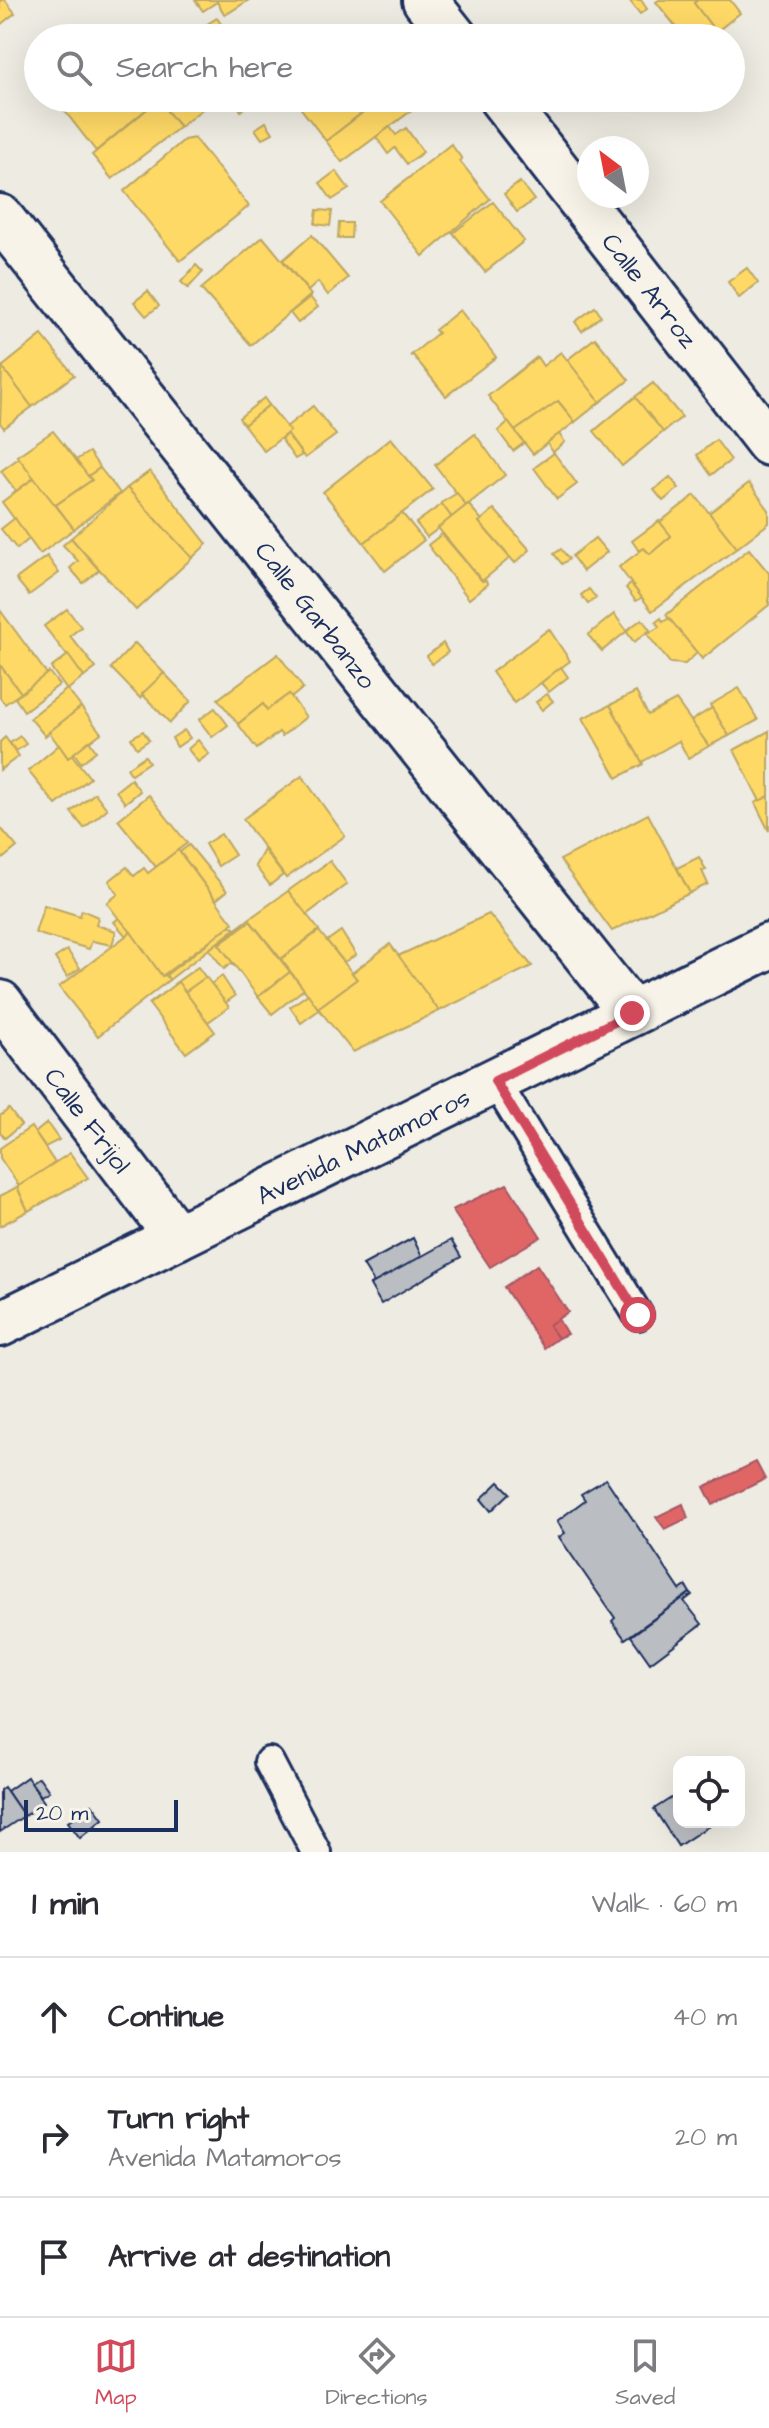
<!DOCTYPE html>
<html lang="en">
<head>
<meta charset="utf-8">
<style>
  :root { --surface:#fff; --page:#f7f7f7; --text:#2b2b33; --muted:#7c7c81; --line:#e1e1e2; --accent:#d1495b }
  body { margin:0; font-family:"Architects Daughter",sans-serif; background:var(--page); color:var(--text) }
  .controls { position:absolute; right:24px; bottom:24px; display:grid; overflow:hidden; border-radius:16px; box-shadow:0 8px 32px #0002 }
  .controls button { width:72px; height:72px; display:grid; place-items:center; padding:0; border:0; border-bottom:2px solid var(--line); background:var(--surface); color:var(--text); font:40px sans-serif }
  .compass { position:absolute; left:577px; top:136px; width:72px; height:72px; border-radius:50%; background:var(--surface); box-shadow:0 8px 32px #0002; rotate:328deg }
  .scale { position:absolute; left:24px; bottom:20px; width:154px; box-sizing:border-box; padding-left:8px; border:4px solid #1b2f5e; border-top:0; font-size:22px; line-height:28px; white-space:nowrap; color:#1b2f5e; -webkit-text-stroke:6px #f7f3e8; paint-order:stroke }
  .stop { position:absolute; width:24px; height:24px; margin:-18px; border:6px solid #d1495b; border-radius:50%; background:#fff }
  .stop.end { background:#d1495b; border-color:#fff; box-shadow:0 2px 8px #0008 }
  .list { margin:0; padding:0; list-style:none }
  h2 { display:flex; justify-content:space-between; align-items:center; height:104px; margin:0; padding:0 32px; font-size:34px }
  h2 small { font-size:26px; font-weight:400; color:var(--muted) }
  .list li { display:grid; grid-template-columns:52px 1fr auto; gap:24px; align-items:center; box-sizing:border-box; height:120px; padding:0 32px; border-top:2px solid var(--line) }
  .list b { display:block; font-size:30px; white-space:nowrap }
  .list p { margin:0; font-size:26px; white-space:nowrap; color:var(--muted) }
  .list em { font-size:26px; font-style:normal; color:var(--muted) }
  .icon { flex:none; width:44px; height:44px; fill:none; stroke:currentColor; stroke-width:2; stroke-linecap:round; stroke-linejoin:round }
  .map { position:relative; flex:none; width:769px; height:1852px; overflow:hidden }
  .search { position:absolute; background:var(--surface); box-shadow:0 8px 32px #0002; left:24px; right:24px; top:24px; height:88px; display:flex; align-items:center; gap:20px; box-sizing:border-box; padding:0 28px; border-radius:44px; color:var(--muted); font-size:30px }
  .sheet { height:464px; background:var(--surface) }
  nav { display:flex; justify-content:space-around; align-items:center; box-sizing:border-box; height:112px; border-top:2px solid var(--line); background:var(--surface); font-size:22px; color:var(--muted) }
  nav a { display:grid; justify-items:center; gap:4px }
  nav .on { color:var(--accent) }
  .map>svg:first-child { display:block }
  .homes { fill:#ffd966; stroke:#bba664; stroke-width:2 }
  .shops { fill:#e06666; stroke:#a55664; stroke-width:2 }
  .building { fill:#babdc2; stroke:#1b2f5e; stroke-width:2 }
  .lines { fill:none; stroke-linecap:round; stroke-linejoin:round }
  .lane-casing { stroke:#1b2f5e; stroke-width:34 }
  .street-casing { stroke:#1b2f5e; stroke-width:50 }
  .secondary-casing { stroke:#1b2f5e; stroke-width:50 }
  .lane { stroke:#f7f3e8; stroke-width:28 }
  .street { stroke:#f7f3e8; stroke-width:44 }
  .secondary { stroke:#f7f3e8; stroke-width:44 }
  .route { stroke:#d1495b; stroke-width:10 }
  .labels { text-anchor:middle; stroke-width:8; stroke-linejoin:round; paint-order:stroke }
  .street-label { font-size:26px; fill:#1b2f5e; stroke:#f7f3e8 }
</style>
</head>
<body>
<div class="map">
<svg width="769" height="1852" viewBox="0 0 769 1852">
  <rect width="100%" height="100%" fill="#eeebe2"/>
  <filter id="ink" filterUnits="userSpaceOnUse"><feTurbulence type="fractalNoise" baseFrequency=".0125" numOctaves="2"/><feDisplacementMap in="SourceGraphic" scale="16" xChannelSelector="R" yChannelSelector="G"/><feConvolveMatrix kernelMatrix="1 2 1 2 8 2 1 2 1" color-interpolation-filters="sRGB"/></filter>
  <g filter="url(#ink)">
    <g class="homes">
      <polygon points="0,0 5,0 15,13 0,25"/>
      <polygon points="195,0 249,0 225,15 217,2 203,11"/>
      <polygon points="629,0 641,0 647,9 640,14"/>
      <polygon points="659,0 698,0 694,3 716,32 708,38 685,38 656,2"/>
      <polygon points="698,0 730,0 740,13 716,32 694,3"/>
      <polygon points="217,18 223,27 210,35 204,26"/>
      <polygon points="61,98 156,98 158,100 96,151 57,101"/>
      <polygon points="156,98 197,98 205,107 180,127"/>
      <polygon points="234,98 249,98 252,102 241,111"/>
      <polygon points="309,98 351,98 362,113 326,141 299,106"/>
      <polygon points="351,98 414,98 419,105 342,162 326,141 362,113"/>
      <polygon points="158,100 180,127 112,179 92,155"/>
      <polygon points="266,122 273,133 262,139 255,129"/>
      <polygon points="390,127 396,135 406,128 423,152 407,164 395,148 388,154 376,137"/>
      <polygon points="194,138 249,206 180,261 124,191 184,140"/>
      <polygon points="451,144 462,159 460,161 490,199 423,256 380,201"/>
      <polygon points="336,171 349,189 332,200 320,183"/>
      <polygon points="520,182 534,200 517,212 504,194"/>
      <polygon points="493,202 524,241 485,272 453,233"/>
      <polygon points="317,210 332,211 330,226 315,224"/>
      <polygon points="339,223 352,223 351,238 338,238"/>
      <polygon points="312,235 348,278 328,295 318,282 308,291 283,260"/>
      <polygon points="263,237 311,295 251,345 201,289"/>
      <polygon points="196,265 203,272 188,288 181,282"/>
      <polygon points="747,268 758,283 739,298 728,282"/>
      <polygon points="148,291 159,306 146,316 134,302"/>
      <polygon points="310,297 318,307 298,323 290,313"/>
      <polygon points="595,307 601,316 582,331 575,322"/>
      <polygon points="460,310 496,357 446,396 413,355 410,356 438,333 435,330"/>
      <polygon points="42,335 74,375 32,407 2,367"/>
      <polygon points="595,338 629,380 600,402 567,360"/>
      <polygon points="561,352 600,402 575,422 558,401 515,431 488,396 537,357 543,366"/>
      <polygon points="2,367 32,407 4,428 0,423"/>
      <polygon points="653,383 682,417 663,432 635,397"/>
      <polygon points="635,397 663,432 622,466 594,431"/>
      <polygon points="264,398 269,405 244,425 239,418"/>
      <polygon points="558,401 575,422 533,454 515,431"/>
      <polygon points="269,405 290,431 264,451 244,425"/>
      <polygon points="313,406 336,435 305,458 287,434 290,431 286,427"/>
      <polygon points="508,422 524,443 513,451 498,431"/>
      <polygon points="53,431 92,480 54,506 17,456"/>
      <polygon points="287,434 302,455 295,459 281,439"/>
      <polygon points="475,434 505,475 466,506 435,465"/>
      <polygon points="559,434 565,442 553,452 547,443"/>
      <polygon points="391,438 433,489 364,543 323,492"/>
      <polygon points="716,440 731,460 711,475 697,455"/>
      <polygon points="89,452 100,468 88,476 76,460"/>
      <polygon points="554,453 577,484 557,499 534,468"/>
      <polygon points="19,458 34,478 16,491 1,471"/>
      <polygon points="100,468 120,493 74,529 56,505 92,480 88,476"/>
      <polygon points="150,471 207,544 192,558 127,488"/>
      <polygon points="670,477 679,488 663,501 654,490"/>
      <polygon points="34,478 74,529 40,554 2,502"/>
      <polygon points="749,483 769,510 769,523 737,548 709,513"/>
      <polygon points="127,488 192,558 136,610 71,538"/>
      <polygon points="457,493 466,506 452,518 441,503"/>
      <polygon points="695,495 737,548 652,611 619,567 644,548 650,554 671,536 660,522"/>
      <polygon points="442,504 452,518 427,537 416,523"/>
      <polygon points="468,504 482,520 479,522 510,558 482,581 438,528"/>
      <polygon points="494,509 530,550 515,563 479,522"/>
      <polygon points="402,513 424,540 385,571 364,543"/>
      <polygon points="15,518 29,539 17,549 1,529"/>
      <polygon points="659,521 671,536 650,554 644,548 639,551 632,541"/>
      <polygon points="442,534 482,581 485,580 488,584 469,599 428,545"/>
      <polygon points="71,538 99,570 83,583 70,568 78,561 63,545"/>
      <polygon points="595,538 607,552 583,571 572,556"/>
      <polygon points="561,549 569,559 562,564 554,554"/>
      <polygon points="749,549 769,573 769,605 702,659 666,615"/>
      <polygon points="47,556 59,573 29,595 16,579"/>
      <polygon points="631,584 642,598 636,601 626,588"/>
      <polygon points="589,589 596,598 588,604 581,595"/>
      <polygon points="67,609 81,627 70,636 96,668 84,677 44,626"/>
      <polygon points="0,610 47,674 21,693 0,665"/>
      <polygon points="614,614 627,631 602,651 588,635"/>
      <polygon points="661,618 663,622 669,618 697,653 685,664 670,663 647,634 659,627 656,622"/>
      <polygon points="642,619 650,630 634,642 626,631"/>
      <polygon points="549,629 570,661 514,703 492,672"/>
      <polygon points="135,643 164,673 140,698 111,668"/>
      <polygon points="443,643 448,652 432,664 427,656"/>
      <polygon points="278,654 303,688 291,698 289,694 267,710 263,704 238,724 218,699"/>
      <polygon points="68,655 84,677 67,690 51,668"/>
      <polygon points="0,665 21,693 5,704 0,698"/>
      <polygon points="561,667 568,677 549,692 541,683"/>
      <polygon points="49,672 59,685 24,711 15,698"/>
      <polygon points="164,673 191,701 170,723 142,694"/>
      <polygon points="739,688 758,720 729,736 710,705"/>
      <polygon points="67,689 81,707 45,736 30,718"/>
      <polygon points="636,692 648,715 676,700 709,746 688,758 679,741 642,762 610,705"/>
      <polygon points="289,694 306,717 282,736 279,732 257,749 238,724 263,704 267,710"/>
      <polygon points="547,694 553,701 542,710 536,702"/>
      <polygon points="610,705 643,764 617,778 583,718"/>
      <polygon points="81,707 101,733 68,758 49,732"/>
      <polygon points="215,708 228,725 212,737 199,720"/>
      <polygon points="712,708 729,736 709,746 691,721"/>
      <polygon points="184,730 190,738 177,747 172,738"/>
      <polygon points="143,731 149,740 137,748 131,738"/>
      <polygon points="769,731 769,796 760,801 734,750"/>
      <polygon points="20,736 26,744 16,751 10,743"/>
      <polygon points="5,737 19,756 0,770 0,742"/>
      <polygon points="198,740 209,754 198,762 188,749"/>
      <polygon points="89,741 96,751 81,763 74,753"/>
      <polygon points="59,745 68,758 72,755 90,778 56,805 28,771"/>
      <polygon points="145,756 149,762 131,774 127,768"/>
      <polygon points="302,776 345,836 286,878 243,819"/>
      <polygon points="131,779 140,791 125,803 116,791"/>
      <polygon points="95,793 107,809 84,828 71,812"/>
      <polygon points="149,795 187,843 156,867 118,820"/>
      <polygon points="769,796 769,831 755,803"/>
      <polygon points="648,814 690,893 612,931 560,860"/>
      <polygon points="0,827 17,847 0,861"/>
      <polygon points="221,834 235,855 218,866 205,844"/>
      <polygon points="189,845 227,891 216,900 180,852"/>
      <polygon points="178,850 233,923 162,976 107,903 118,894 109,881 127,867 134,876 144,868 148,873"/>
      <polygon points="264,850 283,875 270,885 255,866"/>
      <polygon points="699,857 706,870 702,871 708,884 690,893 677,868"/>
      <polygon points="330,861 347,884 306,915 288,891"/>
      <polygon points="288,891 319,930 281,959 249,919"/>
      <polygon points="44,905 80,916 82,910 98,917 96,925 116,931 112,945 92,941 89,949 35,933"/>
      <polygon points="489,914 532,966 439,1011 398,956"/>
      <polygon points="119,918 131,932 126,936 114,922"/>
      <polygon points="249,919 219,944 235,966 230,964 224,969 209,949"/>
      <polygon points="250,921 290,972 258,997 219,944"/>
      <polygon points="231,925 235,929 169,980 166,975"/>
      <polygon points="319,931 357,979 318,1008 281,959"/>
      <polygon points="341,931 356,955 344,962 327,941"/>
      <polygon points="131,932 162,976 166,975 169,980 98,1036 59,987"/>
      <polygon points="390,944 439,1011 353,1052 318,1008 357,979 352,973"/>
      <polygon points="67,950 80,968 67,977 55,958"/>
      <polygon points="198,967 206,978 185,992 178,982 175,985 174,984"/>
      <polygon points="290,972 304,989 272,1014 258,997"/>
      <polygon points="222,976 235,996 225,1003 211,984"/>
      <polygon points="206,977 229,1007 208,1022 185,992"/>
      <polygon points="178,982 215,1032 186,1053 149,1004"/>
      <polygon points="308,994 319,1010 301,1023 290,1007"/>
      <polygon points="9,1109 21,1125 5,1138 0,1132 0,1116"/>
      <polygon points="47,1123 59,1140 45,1147 35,1133"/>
      <polygon points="31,1127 55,1163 19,1186 0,1158 0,1148"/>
      <polygon points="70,1153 88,1178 28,1211 17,1187"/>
      <polygon points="17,1187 28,1211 0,1226 0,1196"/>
    </g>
    <g class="shops">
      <polygon points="507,1184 541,1237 490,1267 452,1210"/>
      <polygon points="537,1265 568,1312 549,1325 558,1338 544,1348 504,1287"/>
      <polygon points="558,1319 567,1334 558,1338 549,1325"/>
      <polygon points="756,1462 765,1479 713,1505 704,1487"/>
      <polygon points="683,1504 688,1518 665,1529 656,1517"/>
    </g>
    <g class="building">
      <polygon points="413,1238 422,1257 374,1283 363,1265"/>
      <polygon points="451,1240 461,1257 381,1304 370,1285"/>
      <polygon points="606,1479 680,1590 686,1586 690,1593 625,1639 612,1621 615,1618 559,1537 565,1533 557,1521 585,1500 581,1494"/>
      <polygon points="499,1482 510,1493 491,1511 481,1499"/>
      <polygon points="690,1593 692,1595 684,1601 702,1624 650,1663 631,1636"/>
      <polygon points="27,1777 44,1802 24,1816 7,1791"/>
      <polygon points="39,1777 49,1791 41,1796 31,1782"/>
      <polygon points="4,1787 24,1816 0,1832 0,1790"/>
      <polygon points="679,1793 679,1822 708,1822 710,1825 678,1846 654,1809"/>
      <polygon points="92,1804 103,1819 80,1838 68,1822"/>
    </g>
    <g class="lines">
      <g class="lane-casing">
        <g id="lane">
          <polyline points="495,1081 638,1315"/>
          <polyline points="269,1762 316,1852"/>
        </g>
      </g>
      <g class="street-casing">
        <g id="street">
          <polyline points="425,0 455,38"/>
          <polyline points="501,98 769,443"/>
          <polyline points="0,217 632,1013"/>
          <polyline points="0,1003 177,1237"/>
        </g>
      </g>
      <g class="secondary-casing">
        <polyline id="secondary" points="0,1324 769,946"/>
      </g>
      <use href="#lane" class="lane"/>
      <use href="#street" class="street"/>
      <use href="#secondary" class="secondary"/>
    </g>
  </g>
  <g class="lines" filter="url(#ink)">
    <polyline class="route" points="632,1013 495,1081 638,1315"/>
  </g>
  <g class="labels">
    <g class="street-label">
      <text transform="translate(650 290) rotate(52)" y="9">Calle Arroz</text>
      <text transform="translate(316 615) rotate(52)" y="9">Calle Garbanzo</text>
      <text transform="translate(88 1120) rotate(53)" y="9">Calle Frijol</text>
      <text transform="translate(363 1146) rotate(-26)" y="9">Avenida Matamoros</text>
    </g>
  </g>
</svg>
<div class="controls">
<button><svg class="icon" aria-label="locate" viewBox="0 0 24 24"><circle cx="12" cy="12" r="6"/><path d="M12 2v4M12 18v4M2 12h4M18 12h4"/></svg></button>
</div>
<svg class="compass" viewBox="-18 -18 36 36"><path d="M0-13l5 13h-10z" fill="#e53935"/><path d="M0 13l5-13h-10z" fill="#7c7c81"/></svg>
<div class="scale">20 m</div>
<div class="stop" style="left:638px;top:1315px"></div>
<div class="stop end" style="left:632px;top:1013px"></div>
<div class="search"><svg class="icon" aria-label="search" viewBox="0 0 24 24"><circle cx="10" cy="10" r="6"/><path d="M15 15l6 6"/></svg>Search here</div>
</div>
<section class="sheet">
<h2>1 min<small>Walk · 60 m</small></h2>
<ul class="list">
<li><svg class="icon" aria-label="ahead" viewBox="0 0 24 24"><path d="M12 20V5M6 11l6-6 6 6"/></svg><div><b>Continue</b></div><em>40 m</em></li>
<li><svg class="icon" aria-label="right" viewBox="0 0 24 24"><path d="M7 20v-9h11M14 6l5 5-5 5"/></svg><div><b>Turn right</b><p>Avenida Matamoros</p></div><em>20 m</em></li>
<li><svg class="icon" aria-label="arrive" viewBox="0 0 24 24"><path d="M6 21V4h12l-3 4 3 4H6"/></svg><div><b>Arrive at destination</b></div></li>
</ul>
</section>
<nav>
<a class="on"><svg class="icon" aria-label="map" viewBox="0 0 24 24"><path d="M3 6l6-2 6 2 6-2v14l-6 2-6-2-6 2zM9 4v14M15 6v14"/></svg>Map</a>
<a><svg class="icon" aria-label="directions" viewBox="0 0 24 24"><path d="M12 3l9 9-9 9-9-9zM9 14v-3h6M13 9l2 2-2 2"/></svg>Directions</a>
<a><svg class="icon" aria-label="saved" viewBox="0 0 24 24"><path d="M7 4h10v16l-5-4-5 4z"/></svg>Saved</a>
</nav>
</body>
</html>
